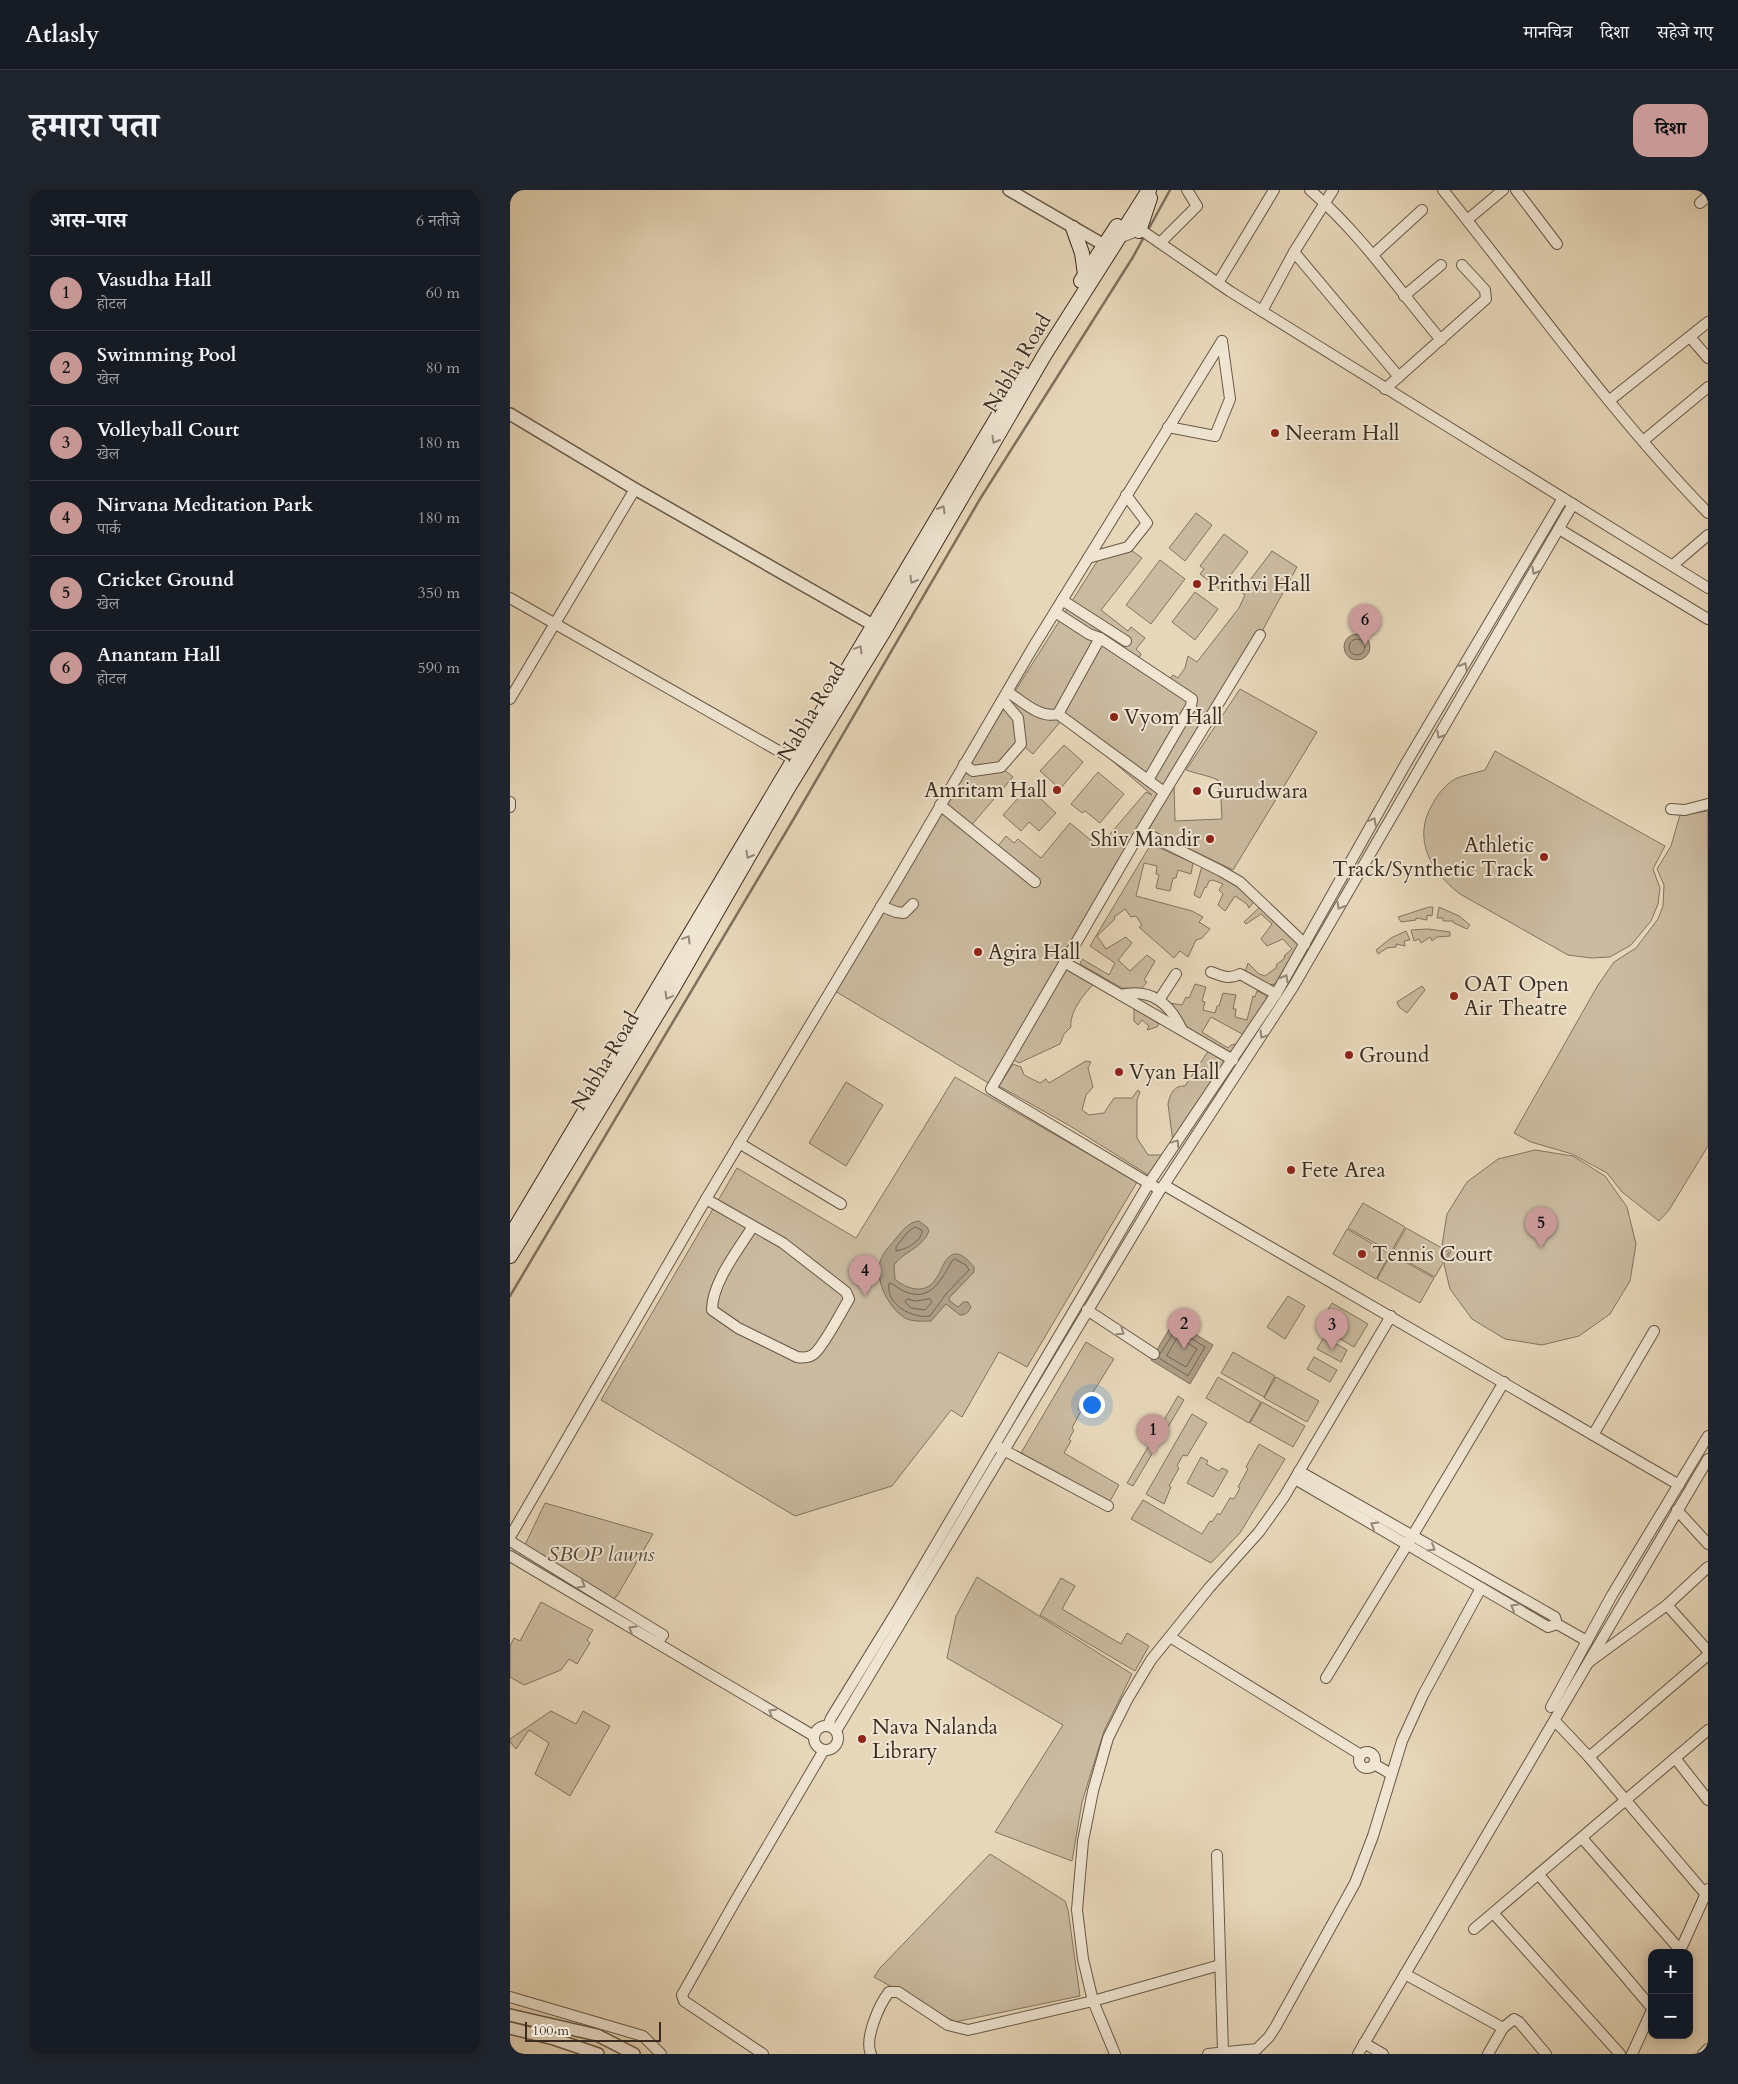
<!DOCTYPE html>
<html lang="hi">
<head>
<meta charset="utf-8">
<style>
  :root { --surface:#171b24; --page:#20242c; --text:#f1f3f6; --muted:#9ea1a6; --line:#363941; --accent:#c59692 }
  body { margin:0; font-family:Cardo,"Noto Serif Devanagari",serif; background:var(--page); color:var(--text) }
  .controls { position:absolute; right:15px; bottom:15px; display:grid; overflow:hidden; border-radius:10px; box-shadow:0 2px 12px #0003 }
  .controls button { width:45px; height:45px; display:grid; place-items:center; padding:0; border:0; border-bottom:1px solid var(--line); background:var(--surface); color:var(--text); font:25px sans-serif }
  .scale { position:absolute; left:15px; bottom:12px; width:136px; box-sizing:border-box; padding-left:5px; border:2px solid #3c2c20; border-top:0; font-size:14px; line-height:18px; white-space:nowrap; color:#3c2c20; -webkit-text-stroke:4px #efe5d2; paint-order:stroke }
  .you { position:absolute; left:581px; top:1214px; width:18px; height:18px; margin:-12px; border:4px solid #fff; border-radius:50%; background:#1a73e8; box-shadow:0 0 0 8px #1a73e833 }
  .badge { display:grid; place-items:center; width:32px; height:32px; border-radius:50%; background:var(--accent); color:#111; font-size:16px; font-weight:700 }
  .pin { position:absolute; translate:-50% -41px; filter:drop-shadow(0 1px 2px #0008) }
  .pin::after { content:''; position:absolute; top:26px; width:18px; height:15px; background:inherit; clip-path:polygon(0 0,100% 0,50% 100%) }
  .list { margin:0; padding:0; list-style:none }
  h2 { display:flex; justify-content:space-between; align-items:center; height:65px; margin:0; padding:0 20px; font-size:21px }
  h2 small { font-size:16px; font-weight:400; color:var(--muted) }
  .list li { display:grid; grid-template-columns:32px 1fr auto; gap:15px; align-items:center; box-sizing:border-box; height:75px; padding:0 20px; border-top:1px solid var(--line) }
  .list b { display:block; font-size:19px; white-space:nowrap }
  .list p { margin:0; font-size:16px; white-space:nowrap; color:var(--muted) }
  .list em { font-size:16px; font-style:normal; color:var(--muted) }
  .map { position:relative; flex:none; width:1198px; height:1864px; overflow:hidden; border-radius:15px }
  header { display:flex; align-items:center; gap:30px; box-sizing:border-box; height:70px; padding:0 25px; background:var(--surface); border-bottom:1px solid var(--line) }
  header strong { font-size:24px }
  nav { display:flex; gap:28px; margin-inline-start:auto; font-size:18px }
  .intro { display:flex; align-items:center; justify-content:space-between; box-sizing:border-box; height:120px; padding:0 30px }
  h1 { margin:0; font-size:35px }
  .button { padding:12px 22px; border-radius:15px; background:var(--accent); color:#111; font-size:18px; font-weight:700 }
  main { display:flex; gap:30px; padding:0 30px }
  aside { flex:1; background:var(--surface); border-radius:15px; box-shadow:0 2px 12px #0003 }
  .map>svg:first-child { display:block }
  .green { fill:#caba9f; stroke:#837360; fill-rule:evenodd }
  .water { fill:#ad9d85; stroke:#80705d }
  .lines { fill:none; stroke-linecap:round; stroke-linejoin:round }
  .shore { stroke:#746452; stroke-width:1 }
  .stream { stroke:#80705d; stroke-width:2.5 }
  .minor-casing { stroke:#675746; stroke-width:12 }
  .tertiary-casing { stroke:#675746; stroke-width:14 }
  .secondary-casing { stroke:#3c2c20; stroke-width:16 }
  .minor { stroke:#efe5d2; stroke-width:10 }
  .tertiary { stroke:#efe5d2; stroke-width:11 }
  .secondary { stroke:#efe5d2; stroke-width:14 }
  .oneway { stroke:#968879 }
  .poi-dot { fill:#8f2418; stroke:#efe5d2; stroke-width:2 }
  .labels { text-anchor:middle; stroke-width:4; stroke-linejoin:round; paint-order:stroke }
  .street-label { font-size:21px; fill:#3c2c20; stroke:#efe5d2 }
  .poi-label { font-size:21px; fill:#3c2c20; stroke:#efe5d2; text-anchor:start }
  .park-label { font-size:21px; font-style:italic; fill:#584839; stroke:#efe5d2 }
</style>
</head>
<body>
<header>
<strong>Atlasly</strong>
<nav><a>मानचित्र</a><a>दिशा</a><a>सहेजे गए</a></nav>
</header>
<div class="intro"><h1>हमारा पता</h1><a class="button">दिशा</a></div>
<main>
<aside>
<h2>आस-पास<small>6 नतीजे</small></h2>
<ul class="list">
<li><span class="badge">1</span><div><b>Vasudha Hall</b><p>होटल</p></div><em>60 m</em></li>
<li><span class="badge">2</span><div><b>Swimming Pool</b><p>खेल</p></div><em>80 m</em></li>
<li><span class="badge">3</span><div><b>Volleyball Court</b><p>खेल</p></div><em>180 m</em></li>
<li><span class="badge">4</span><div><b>Nirvana Meditation Park</b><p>पार्क</p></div><em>180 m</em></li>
<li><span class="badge">5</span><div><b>Cricket Ground</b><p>खेल</p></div><em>350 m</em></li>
<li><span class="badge">6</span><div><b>Anantam Hall</b><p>होटल</p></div><em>590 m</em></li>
</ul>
</aside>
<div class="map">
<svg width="1198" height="1864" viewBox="0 0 1198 1864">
  <rect width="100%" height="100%" fill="#e7d7b9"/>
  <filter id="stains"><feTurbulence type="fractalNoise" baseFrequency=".004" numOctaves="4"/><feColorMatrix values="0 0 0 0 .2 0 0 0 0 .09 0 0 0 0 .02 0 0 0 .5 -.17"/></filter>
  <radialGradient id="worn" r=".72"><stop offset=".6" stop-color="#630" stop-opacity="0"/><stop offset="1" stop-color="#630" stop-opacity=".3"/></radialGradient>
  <g class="green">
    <polygon points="686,323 702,335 675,371 659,358"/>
    <polygon points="714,344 738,362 710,399 690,384 694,379 690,376"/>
    <path d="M621,360l11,8 -41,52 27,21 3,-4 14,11 -9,11 5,5 -2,4 29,22 5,-5 5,3 7,-10 3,-12 9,6 42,-54 6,-13 -4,-3 31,-41 25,16 -37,68 -270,449 -155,-93 137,-232 126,-199zM551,531h5l86,74 -6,-3 -47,55 -29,-24 -29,35 -23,-19 -4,4 -8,-7 -12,15 -26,-22 45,-52 -12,-10 20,-23 12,10z"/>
    <polygon points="650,370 675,389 641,434 616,415"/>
    <polygon points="685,402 708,419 685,450 662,432"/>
    <path d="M730,499l77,43 -84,138 -84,-41 25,-45 1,37 47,-2 -1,-20 -3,-19c-11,-5 -21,-6 -32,-10z"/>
    <polygon points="554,555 573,572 550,599 530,581"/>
    <path d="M985,561l170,95 -12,23 7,19 -2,16 -7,17 -20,24 -21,12 -19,1 -23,-3 -108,-61c-29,-22 -48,-55 -28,-89 5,-10 13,-20 23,-26 9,-4 20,-6 30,-9z"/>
    <polygon points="588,582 614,604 590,633 575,621 572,623 561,614"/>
    <polygon points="518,597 546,623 529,641 519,632 511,641 493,625"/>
    <polygon points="1198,621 1198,956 1159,1020 1149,1031 1112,1002 1097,983 1062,964 1021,952 1004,943 1088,795 1104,772 1126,758 1148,729 1153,716 1154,695 1147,679 1161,656 1170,625"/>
    <polygon points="641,654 683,673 681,684 668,680 666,688 663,688 660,701 646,698 649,685 646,684 647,676 634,673 626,706 682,721 693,727 689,732 700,739 692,748 686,750 678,767 670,761 664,768 629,737 632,735 626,726 621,727 615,719 604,727 605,729 587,746 596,759 616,747 622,753 608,770 620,781 637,765 645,771 634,790 637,792 631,799 612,798 570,774 572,769 599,785 605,773 580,756"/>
    <polygon points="692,676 708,679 745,710 739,718 737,714 725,706 715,721 708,715 713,704 709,700 713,694 703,690 699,691 696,698 695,697 690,708 684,705"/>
    <polygon points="751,716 789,754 765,794 760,795 735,782 738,773 749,784 755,786 767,777 766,775 775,768 774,766 782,759 773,749 757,756 751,749 762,734 751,724 736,734 734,732"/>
    <polygon points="919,717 923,717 922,726 917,725 917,730 906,728 906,730 891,732 888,727"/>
    <polygon points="929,717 949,726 960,735 957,739 944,733 943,731 933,731 933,728 927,728"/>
    <polygon points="918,739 940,742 940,746 927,747 922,751 920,747 911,753 909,749 904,751 901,740"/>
    <polygon points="896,741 900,750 894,751 895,756 886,754 886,757 877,758 868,764 866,760 881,748"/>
    <path d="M556,777l28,17c-10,9 -25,29 -23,43l-7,7 -4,10 -41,19 -7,-4z"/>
    <polygon points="685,794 696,797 692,811 695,812 693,820 705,823 707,816 709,816 713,803 726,805 723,819 726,819 725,827 737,830 743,806 745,807 747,801 756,805 756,810 734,845 701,827 692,842 718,858 721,855 726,854 727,856 722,862 719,862 679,839 659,813 672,815 676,807 679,808"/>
    <polygon points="912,796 915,800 897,823 889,817 887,812"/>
    <polygon points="624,818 649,834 647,837 637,840 639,836 632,830 628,835 624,831"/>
    <path d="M699,860l18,11 -54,81 -5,-38c2,-10 6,-19 17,-18z"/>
    <polygon points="576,871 581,872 578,878 583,897 576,905 572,920 579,925 594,923 604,908 622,908 628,900 630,902 627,910 627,948 638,965 653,965 640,986 560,936 489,896 503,874 511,877 514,885 530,893 536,889 539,893"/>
    <polygon points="445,887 627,992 517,1177 489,1162 452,1227 441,1220 382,1296 285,1326 91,1210 227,978 346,1048"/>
    <polygon points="336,892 373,915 336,976 299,953"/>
    <polygon points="1025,960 1063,966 1095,986 1117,1017 1126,1054 1120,1091 1100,1124 1069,1146 1032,1155 995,1149 962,1129 940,1099 934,1074 941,1061 932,1055 937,1024 957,992 988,969"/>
    <polygon points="853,1013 895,1037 881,1062 838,1038"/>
    <polygon points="896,1038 939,1062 925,1087 882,1063"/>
    <polygon points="837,1039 880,1064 866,1089 823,1064"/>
    <polygon points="881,1064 924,1088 910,1113 867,1089"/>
    <polygon points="778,1106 795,1116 775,1149 757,1137"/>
    <polygon points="822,1113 858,1134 844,1157 808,1136"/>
    <polygon points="814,1147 837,1160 831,1172 807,1159"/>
    <polygon points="576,1152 604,1169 578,1210 575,1208 568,1219 571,1221 562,1238 564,1240 559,1249 561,1251 554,1263 609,1295 599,1313 511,1263"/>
    <polygon points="723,1162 765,1186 754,1207 711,1183"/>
    <polygon points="804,1167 827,1180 820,1192 797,1179"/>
    <polygon points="708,1187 751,1212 739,1233 696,1208"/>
    <polygon points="766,1187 809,1211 797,1232 754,1208"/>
    <polygon points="668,1206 674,1210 623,1296 617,1293"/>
    <polygon points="752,1212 795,1236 783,1257 740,1233"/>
    <polygon points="682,1224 697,1233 677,1266 673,1265 667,1276 669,1278 659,1296 661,1297 654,1314 636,1304"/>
    <polygon points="749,1254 775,1269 730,1343 701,1373 621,1329 633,1310 692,1344 700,1331 702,1332 708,1323 710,1325 720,1308 724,1309 730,1298 728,1297 738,1279 736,1277"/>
    <polygon points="691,1267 698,1271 696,1274 709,1281 712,1278 718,1281 703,1307 677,1293"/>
    <polygon points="35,1313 143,1344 107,1406 102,1410 14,1357"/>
    <polygon points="467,1387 622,1484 594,1541 572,1612 562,1671 485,1642 553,1535 437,1468 446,1426"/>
    <polygon points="551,1388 565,1396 552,1419 611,1454 617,1443 639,1456 625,1481 530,1425"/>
    <polygon points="31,1412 83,1440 77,1450 80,1453 67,1474 59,1469 51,1480 14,1495 0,1487 0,1456 4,1448 10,1451"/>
    <polygon points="41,1521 66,1534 73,1521 100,1536 60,1606 25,1584 39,1553 19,1540 6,1559 0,1552 0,1549"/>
    <polygon points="480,1664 555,1711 558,1720 570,1806 445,1832 364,1787 370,1778"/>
  </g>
  <g class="water">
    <circle cx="847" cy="457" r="13"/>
    <path d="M409,1031l8,6 2,4c-6,17 -25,20 -35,34l1,14c11,10 30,16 40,1 5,-6 8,-18 14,-23 9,-9 20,4 25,10v5l-25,26 1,3 8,6 5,-5h5l3,5c-3,6 -5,8 -11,8l-14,-11 -15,17c-8,0 -19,1 -26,-3 -17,-10 -32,-41 -24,-59 3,-8 11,-15 16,-22 6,-7 12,-15 22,-16z"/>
    <polygon points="664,1131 703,1155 680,1194 641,1170"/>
  </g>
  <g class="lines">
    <g class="shore">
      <circle cx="847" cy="457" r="8"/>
      <path d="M405,1037l7,3c0,12 -16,19 -26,21v-4l11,-14z"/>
      <path d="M445,1069l11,6 3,5 -23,24 -16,22c-18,3 -45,-12 -41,-33 6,1 10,7 17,9 25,10 36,-13 46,-31z"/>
      <polygon points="420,1109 422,1112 415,1120 401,1118 395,1112 397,1109 406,1111"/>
      <polygon points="668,1147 687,1159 676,1177 657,1166"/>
      <polyline points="649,1168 678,1186 695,1157 666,1139 650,1164"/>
    </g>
    <g class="stream">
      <polyline points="638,40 660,0"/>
      <polyline points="0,1106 283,630 470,309 623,67 635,45"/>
    </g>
    <g class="minor-casing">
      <g id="minor">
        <path d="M800,0c52,45 87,98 131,150"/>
        <path d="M933,0c87,108 168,223 265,323"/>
        <polyline points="1006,0 1047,54"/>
        <polyline points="1190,13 1198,6"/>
        <polyline points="957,30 993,0"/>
        <polyline points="607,43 614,46 624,42 634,42 721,102 1198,398"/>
        <polyline points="650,53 687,16 677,0"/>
        <polyline points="784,62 889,187"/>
        <polyline points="864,64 912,20"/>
        <polyline points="708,93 764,0"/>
        <polyline points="894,106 931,75"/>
        <polyline points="752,121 784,62 823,0"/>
        <polyline points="1180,147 1198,168"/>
        <polyline points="875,199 976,109 975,100 952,75"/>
        <polyline points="1100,210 1198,132"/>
        <polyline points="658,237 705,246 720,209 712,151"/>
        <polyline points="1133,251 1198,197"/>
        <polyline points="1049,339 1198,429"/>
        <polyline points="578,368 618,357 637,333 616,305"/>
        <polyline points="1163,375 1198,345"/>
        <polyline points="0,408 288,572"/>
        <polyline points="552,410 616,451"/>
        <polyline points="545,422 579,444 590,448 682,509 681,516 638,590"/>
        <polyline points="750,445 631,641 481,899 650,1000 654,995 1169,1295"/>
        <path d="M498,502c14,9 32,27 50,22l106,78"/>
        <polyline points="0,509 125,299"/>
        <polyline points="548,524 590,448"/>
        <polyline points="454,574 463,581 491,577 511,554 508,528 493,510"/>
        <polyline points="0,612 0,617"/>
        <polyline points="430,615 525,692"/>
        <polyline points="1161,619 1175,620 1198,614"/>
        <polyline points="631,641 711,681 730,692 795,754"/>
        <polyline points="371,716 386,722 394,723 403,714"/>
        <polyline points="554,772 723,870"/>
        <path d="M701,782c11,4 18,8 29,2l36,20"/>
        <path d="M611,805c31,-7 49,9 61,35"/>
        <polyline points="649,810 666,784"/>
        <polyline points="229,953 331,1014"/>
        <polyline points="654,995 783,797 1063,314"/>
        <path d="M196,1009l77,44 63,49 3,7c-7,12 -25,46 -34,54 -5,5 -12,5 -18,4l-59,-29 -26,-18c0,-28 27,-61 41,-84"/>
        <polyline points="577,1120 644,1164"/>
        <polyline points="1083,1245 1144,1141"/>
        <polyline points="488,1257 598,1316"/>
        <polyline points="789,1281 1045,1427 1047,1434 1077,1451"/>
        <polyline points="785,1289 1038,1437 1047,1434"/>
        <polyline points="1167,1320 1198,1354"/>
        <polyline points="0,1347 196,1009 387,690 522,459 712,151"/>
        <polyline points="0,1351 153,1445 147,1453"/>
        <polyline points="0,1366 304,1546"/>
        <polyline points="1157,1415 1198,1461"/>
        <polyline points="660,1447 851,1565"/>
        <polyline points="1079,1472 1157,1415 1198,1377"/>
        <polyline points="816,1488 897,1355 994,1192"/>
        <polyline points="1041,1517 1102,1405 1198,1246"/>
        <polyline points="1045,1531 1079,1567 1198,1707"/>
        <polyline points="318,1536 321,1528 388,1419 639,993 766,804 895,575 1053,308"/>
        <circle cx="316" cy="1548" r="12"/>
        <polyline points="326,1541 650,1000"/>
        <circle cx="857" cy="1570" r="8"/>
        <polyline points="1079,1567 1198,1465"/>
        <polyline points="1165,1568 1198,1610"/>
        <polyline points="864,1574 881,1584"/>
        <polyline points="1072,1648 1170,1760"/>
        <polyline points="707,1665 713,1862"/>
        <polyline points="1029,1685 1142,1818"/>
        <polyline points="984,1724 1110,1864"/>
        <polyline points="964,1739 1198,1540"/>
        <polyline points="1169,1763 1198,1699"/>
        <polyline points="895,1784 993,1838"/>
        <polyline points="0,1807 133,1846 151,1864"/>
        <polyline points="854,1853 873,1864"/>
        <polyline points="253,1864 174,1811 172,1805 227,1708 314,1560"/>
        <path d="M361,1864c-7,-15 8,-49 18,-62h9l50,33 20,5 125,-29 127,-36"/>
        <polyline points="605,1864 583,1811 573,1769 567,1720 573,1651 583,1601 598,1548 617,1510 641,1470 699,1398 749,1342 774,1307 881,1126"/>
        <polyline points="698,1864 747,1859 759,1847 766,1836 845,1693 863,1646 892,1551 913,1505 971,1398"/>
        <polyline points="848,1864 1198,1269"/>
        <polyline points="978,1864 993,1838 1004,1829 1009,1832 1036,1864"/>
        <polyline points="1122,1864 1142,1820"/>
        <polyline points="1193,1864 1198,1859"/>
      </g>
    </g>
    <g class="tertiary-casing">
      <g id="tertiary">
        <polyline points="499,0 601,59"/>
        <polyline points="0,224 125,299 370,439"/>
        <polyline points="0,1825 87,1845 124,1864"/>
        <polyline points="0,1838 44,1849 88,1864"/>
      </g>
    </g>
    <g class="secondary-casing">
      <g id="secondary">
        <polyline points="563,38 572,63 575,84"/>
        <polyline points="629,41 640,8"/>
        <polyline points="571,91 607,36"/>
        <polyline points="0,1047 513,184"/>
        <polyline points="0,1066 163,798 278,598 374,441 535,164 639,0"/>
      </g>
    </g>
    <use href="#minor" class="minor"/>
    <use href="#tertiary" class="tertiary"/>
    <use href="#secondary" class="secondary"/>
  </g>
  <defs><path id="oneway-chevron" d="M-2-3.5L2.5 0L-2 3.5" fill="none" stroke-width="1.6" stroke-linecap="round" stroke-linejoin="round" transform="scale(1.25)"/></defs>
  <g class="oneway">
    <use href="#oneway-chevron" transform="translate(485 250) rotate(120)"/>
    <use href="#oneway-chevron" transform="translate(432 319) rotate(-60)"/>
    <use href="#oneway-chevron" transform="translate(1025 381) rotate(120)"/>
    <use href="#oneway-chevron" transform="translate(403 390) rotate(120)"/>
    <use href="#oneway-chevron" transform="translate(349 459) rotate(-59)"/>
    <use href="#oneway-chevron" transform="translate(954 476) rotate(-60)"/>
    <use href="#oneway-chevron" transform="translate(930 545) rotate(120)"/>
    <use href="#oneway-chevron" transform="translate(863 631) rotate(-61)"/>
    <use href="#oneway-chevron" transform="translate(239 665) rotate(120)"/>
    <use href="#oneway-chevron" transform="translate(830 716) rotate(120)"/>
    <use href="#oneway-chevron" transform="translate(177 749) rotate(-59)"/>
    <use href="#oneway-chevron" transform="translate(775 788) rotate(-60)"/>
    <use href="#oneway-chevron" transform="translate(158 806) rotate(121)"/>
    <use href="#oneway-chevron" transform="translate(753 845) rotate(122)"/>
    <use href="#oneway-chevron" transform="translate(666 953) rotate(-56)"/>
    <use href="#oneway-chevron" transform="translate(611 1142) rotate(34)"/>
    <use href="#oneway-chevron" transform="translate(864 1335) rotate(-150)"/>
    <use href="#oneway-chevron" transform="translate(922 1358) rotate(30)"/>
    <use href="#oneway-chevron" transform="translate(72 1395) rotate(31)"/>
    <use href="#oneway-chevron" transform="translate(1004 1417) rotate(-150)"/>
    <use href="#oneway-chevron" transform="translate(122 1439) rotate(-149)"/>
    <use href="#oneway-chevron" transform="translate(262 1522) rotate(-149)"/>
  </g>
  <g class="poi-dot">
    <circle cx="765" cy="243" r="5"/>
    <circle cx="687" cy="394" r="5"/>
    <circle cx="604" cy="527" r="5"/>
    <circle cx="547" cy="600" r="5"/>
    <circle cx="687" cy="601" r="5"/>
    <circle cx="700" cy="649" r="5"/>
    <circle cx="1034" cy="667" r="5"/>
    <circle cx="468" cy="762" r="5"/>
    <circle cx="944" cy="806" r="5"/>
    <circle cx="839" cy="865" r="5"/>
    <circle cx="609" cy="882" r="5"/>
    <circle cx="781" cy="980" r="5"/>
    <circle cx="852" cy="1064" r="5"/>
    <circle cx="352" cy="1549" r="5"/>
  </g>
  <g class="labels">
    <g class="street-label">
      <text transform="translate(507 173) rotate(-59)" y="7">Nabha Road</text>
      <text transform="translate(301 522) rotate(-59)" y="7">Nabha Road</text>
      <text transform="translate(95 871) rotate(-59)" y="7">Nabha Road</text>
    </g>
    <g class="poi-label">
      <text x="775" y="250">Neeram Hall</text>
      <text x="697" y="401">Prithvi Hall</text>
      <text x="614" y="534">Vyom Hall</text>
      <text x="537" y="607" text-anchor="end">Amritam Hall</text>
      <text x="697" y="608">Gurudwara</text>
      <text x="690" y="656" text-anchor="end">Shiv Mandir</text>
      <text x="1024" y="662" text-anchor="end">Athletic<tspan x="1024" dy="24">Track/Synthetic Track</tspan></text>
      <text x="478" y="769">Agira Hall</text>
      <text x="954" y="801">OAT Open<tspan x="954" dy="24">Air Theatre</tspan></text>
      <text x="849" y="872">Ground</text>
      <text x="619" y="889">Vyan Hall</text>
      <text x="791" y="987">Fete Area</text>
      <text x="862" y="1071">Tennis Court</text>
      <text x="362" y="1544">Nava Nalanda<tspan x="362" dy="24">Library</tspan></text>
    </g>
    <g class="park-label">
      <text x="91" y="1371">SBOP lawns</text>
    </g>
  </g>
  <rect width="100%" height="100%" filter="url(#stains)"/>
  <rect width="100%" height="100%" fill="url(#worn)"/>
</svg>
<div class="controls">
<button>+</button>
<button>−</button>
</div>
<div class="scale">100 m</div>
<div class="you"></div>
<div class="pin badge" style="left:643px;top:1265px">1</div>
<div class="pin badge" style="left:674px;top:1159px">2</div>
<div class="pin badge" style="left:822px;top:1160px">3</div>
<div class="pin badge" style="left:355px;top:1106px">4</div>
<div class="pin badge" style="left:1031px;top:1058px">5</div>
<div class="pin badge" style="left:855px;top:455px">6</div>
</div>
</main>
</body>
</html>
